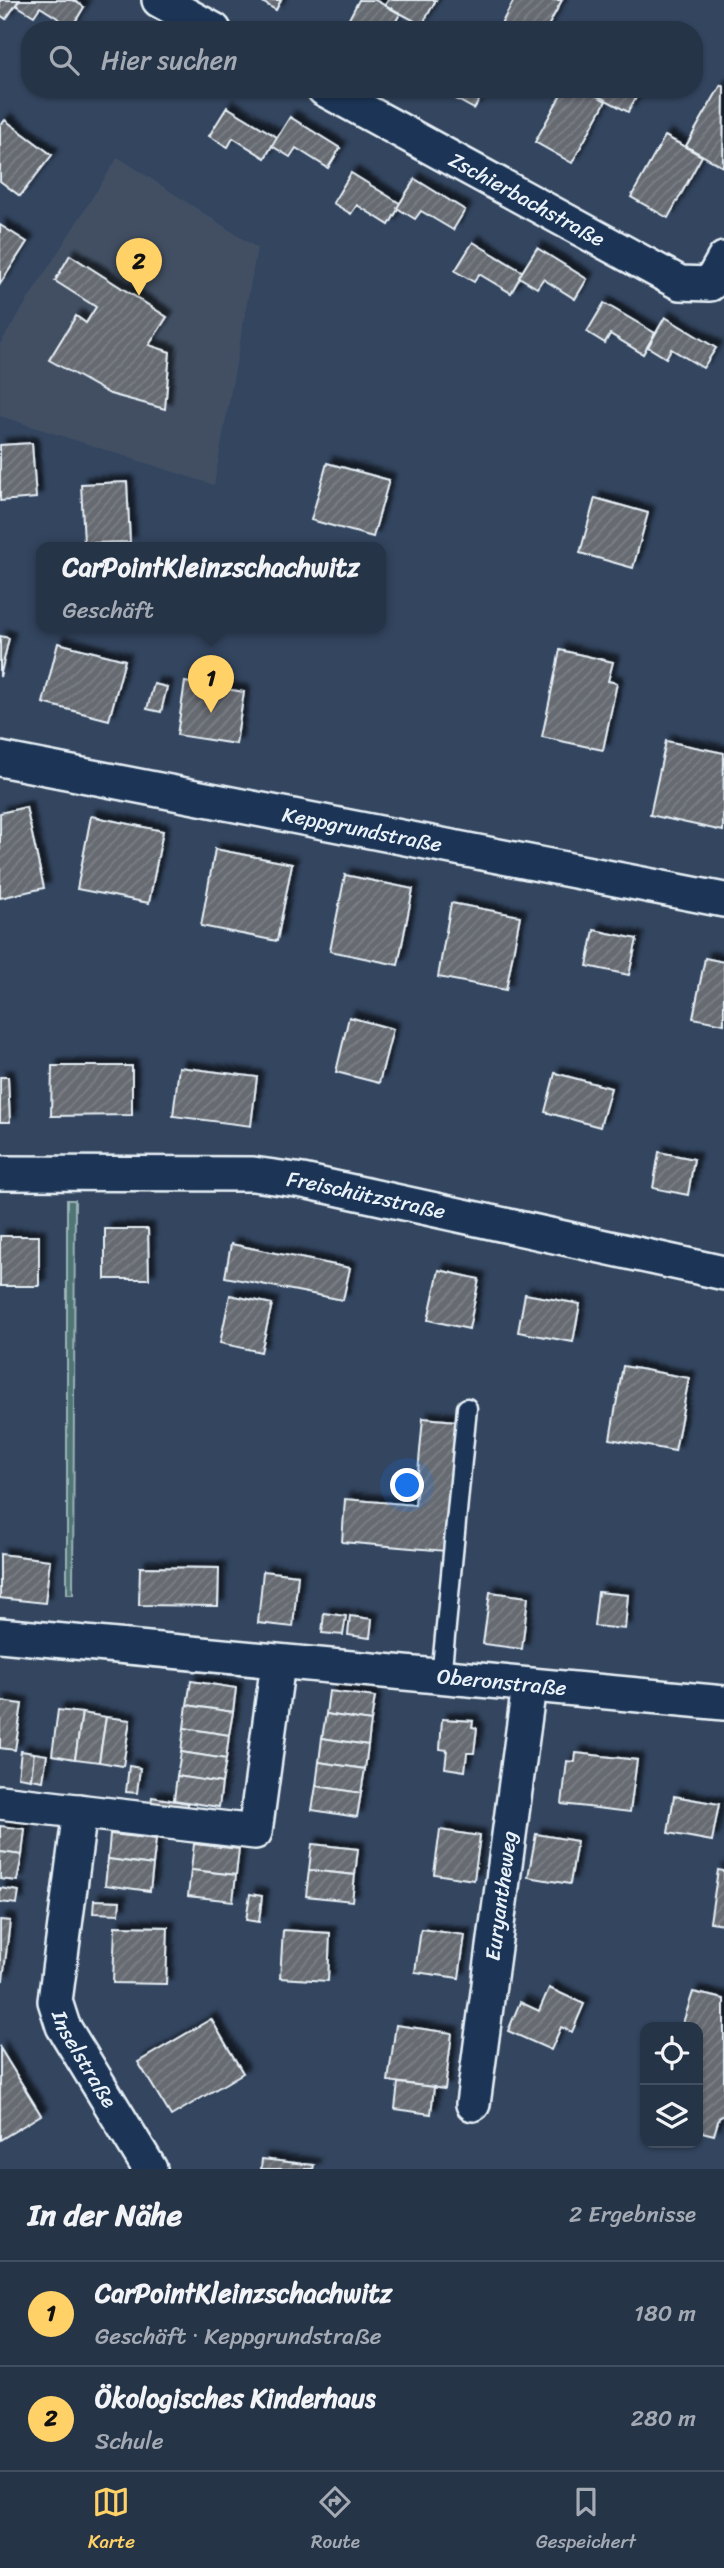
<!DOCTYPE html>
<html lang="de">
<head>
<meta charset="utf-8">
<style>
  :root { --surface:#263447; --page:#323f52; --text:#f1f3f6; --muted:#a4aab4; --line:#424f60; --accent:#ffd166 }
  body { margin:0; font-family:Sriracha,sans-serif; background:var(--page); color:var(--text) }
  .controls { position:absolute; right:21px; bottom:21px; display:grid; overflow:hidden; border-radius:14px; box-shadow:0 2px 5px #0004 }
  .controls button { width:63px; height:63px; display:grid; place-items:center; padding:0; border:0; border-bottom:2px solid var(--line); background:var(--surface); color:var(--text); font:35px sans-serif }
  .you { position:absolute; left:408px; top:1486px; width:24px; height:24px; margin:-18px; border:5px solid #fff; border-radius:50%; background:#1a73e8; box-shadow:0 0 0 10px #1a73e833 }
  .badge { display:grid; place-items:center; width:46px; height:46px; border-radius:50%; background:var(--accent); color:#111; font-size:23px; font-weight:700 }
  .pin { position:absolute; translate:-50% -58px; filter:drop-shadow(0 2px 4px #0008) }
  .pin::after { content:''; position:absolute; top:37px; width:24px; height:21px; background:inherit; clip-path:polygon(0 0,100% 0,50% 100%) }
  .popup { position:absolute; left:36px; top:542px; width:350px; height:91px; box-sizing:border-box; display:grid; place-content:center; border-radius:14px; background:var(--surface); filter:drop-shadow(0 2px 5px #0005); font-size:23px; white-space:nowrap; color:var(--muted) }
  .popup b { font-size:26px; color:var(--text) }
  .popup::after { content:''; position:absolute; left:50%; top:100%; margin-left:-14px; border:14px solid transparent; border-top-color:var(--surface) }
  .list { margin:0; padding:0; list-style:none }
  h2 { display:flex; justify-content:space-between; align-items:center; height:91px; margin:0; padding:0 28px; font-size:30px }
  h2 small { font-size:23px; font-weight:400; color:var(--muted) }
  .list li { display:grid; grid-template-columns:46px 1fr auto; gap:21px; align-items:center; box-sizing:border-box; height:105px; padding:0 28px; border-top:2px solid var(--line) }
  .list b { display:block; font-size:26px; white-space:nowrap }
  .list p { margin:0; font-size:23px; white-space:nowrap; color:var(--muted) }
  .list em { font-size:23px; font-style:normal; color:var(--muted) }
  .icon { flex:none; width:38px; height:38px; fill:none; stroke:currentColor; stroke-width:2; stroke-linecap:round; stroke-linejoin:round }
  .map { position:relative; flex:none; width:724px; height:2169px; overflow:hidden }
  .search { position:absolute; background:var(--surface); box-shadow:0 2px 5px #0004; left:21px; right:21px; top:21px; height:77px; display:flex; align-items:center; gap:18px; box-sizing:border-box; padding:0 24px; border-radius:28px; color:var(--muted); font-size:26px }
  .sheet { height:301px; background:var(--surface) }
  nav { display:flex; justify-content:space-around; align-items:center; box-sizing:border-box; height:98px; border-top:2px solid var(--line); background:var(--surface); font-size:19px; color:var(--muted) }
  nav a { display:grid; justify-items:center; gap:4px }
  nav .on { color:var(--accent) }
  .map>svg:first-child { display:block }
  .built { fill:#425064 }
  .green { fill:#4f7475; stroke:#9cb2b6; stroke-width:2 }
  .building { fill:url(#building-hatch); stroke:#e8f1f8; stroke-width:2; filter:url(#shadow) }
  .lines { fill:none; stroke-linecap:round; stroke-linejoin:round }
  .service-casing { stroke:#e8f1f8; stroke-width:23 }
  .minor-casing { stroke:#e8f1f8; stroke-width:38 }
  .service { stroke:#1d3557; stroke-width:18 }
  .minor { stroke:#1d3557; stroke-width:33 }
  .labels { text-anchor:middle; stroke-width:6; stroke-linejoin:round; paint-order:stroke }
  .street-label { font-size:21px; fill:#e8f1f8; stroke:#1d3557 }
</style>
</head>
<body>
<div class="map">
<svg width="724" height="2169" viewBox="0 0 724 2169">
  <defs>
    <pattern id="building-hatch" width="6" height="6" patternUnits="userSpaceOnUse" patternTransform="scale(1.75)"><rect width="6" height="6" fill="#666a71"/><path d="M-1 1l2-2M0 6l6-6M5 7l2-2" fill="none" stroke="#7c8086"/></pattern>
    <filter id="shadow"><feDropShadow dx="6" dy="-6" stdDeviation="2" flood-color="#0009"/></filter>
  </defs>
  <rect width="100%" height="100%" fill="#33455f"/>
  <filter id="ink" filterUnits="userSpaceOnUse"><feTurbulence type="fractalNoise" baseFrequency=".0143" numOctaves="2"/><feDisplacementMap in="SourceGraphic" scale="14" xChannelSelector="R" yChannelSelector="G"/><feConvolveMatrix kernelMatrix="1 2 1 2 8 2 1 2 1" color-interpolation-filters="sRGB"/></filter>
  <g filter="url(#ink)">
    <polygon class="built" points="118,157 257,248 214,485 0,416 0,344"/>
    <polygon class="green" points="67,1200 75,1200 73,1594 67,1594"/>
    <g class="building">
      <polygon points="0,0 19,0 6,19 0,15"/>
      <polygon points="20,0 73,0 84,7 72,27 40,7 34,16 16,5"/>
      <polygon points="259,0 281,0 276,10"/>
      <polygon points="359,0 375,0 400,14 391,30 343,30"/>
      <polygon points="388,0 436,0 422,25 385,5"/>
      <polygon points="514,0 562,0 546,30 498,30"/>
      <polygon points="721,85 724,87 723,167 686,146"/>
      <polygon points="438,89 486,89 474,109"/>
      <polygon points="564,89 584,89 606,101 572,163 535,142"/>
      <polygon points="593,89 641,89 628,112 591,92"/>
      <polygon points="227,107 277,137 265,158 233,138 228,147 209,136"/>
      <polygon points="290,117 340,148 328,168 296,148 290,157 272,146"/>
      <polygon points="5,120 52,155 20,196 0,181 0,126"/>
      <polygon points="665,136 702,156 668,218 631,197"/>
      <polygon points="351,173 401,204 389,225 357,205 351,214 333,203"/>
      <polygon points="415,179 465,210 453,230 421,211 415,219 397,208"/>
      <polygon points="0,225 27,242 0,284"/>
      <polygon points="473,242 523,272 511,293 479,274 474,282 455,271"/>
      <polygon points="537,248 587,279 575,299 543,279 537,288 519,277"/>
      <polygon points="70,255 167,317 149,345 170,352 165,409 110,394 49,360 76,316 86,323 96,307 55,281"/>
      <polygon points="604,303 655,333 643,354 610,334 605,343 587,332"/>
      <polygon points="665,317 716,348 703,368 671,349 666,358 648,347"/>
      <polygon points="32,443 36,498 0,501 0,445"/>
      <polygon points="327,463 389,480 373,537 311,520"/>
      <polygon points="127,482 130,542 84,543 81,484"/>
      <polygon points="595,498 648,513 633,568 580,553"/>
      <polygon points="0,636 9,638 0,677"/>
      <polygon points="58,643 125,660 109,720 43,703"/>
      <polygon points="560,650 613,662 608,681 617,683 603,750 542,737"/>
      <polygon points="185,682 244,692 236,744 177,735"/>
      <polygon points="154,684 167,687 161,712 147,709"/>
      <polygon points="666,741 724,753 723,831 650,815"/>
      <polygon points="26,807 44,888 0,898 0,813"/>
      <polygon points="91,816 163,831 149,903 77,889"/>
      <polygon points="215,849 292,864 277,941 201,926"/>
      <polygon points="345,875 413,889 398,965 330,951"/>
      <polygon points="451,903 520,916 506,990 438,977"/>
      <polygon points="594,930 637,939 629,975 587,966"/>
      <polygon points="705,958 724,962 724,1024 693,1018"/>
      <polygon points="349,1017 393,1029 379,1083 336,1072"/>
      <polygon points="52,1066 132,1066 132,1115 51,1116"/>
      <polygon points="179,1067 257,1077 251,1126 173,1116"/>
      <polygon points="555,1073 611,1088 600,1127 545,1112"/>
      <polygon points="0,1077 8,1077 10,1122 0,1122"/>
      <polygon points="659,1152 694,1159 688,1195 653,1188"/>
      <polygon points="105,1229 148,1229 149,1279 105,1279"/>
      <rect x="0" y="1236" width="39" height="50"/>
      <polygon points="231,1244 350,1268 343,1300 225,1277"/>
      <polygon points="439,1270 479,1279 469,1329 428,1320"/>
      <polygon points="525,1294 580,1304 573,1342 518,1332"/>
      <polygon points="230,1295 272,1304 261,1352 220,1343"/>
      <polygon points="623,1366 689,1378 675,1451 610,1439"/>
      <polygon points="423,1418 457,1421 446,1551 342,1542 345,1499 415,1505"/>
      <polygon points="0,1554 50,1560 45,1603 0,1598"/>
      <polygon points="140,1567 219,1568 218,1606 139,1605"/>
      <polygon points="263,1571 298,1575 293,1627 258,1623"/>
      <polygon points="490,1592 528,1597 522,1649 483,1644"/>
      <polygon points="598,1592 628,1595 625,1629 594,1626"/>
      <polygon points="324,1613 346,1616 343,1635 322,1633"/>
      <polygon points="350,1616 372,1619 370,1638 348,1635"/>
      <polygon points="191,1681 236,1688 233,1712 187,1705"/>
      <polygon points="329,1691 375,1697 371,1721 326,1714"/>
      <polygon points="0,1701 22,1704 15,1750 0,1748"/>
      <polygon points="187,1705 233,1712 229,1735 184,1728"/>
      <polygon points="58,1710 82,1713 75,1759 52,1755"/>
      <polygon points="82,1713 106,1717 99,1762 75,1759"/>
      <polygon points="326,1714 371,1721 368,1745 322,1738"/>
      <polygon points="106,1717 130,1720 123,1766 99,1762"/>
      <polygon points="442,1719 473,1721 472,1727 477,1728 474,1753 467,1753 465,1771 445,1768 447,1750 440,1749"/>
      <polygon points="184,1728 229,1735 226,1759 181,1752"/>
      <polygon points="322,1738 368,1745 365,1769 319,1762"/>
      <polygon points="21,1751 34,1753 31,1779 18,1777"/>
      <polygon points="181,1752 226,1759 222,1783 177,1776"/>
      <polygon points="34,1753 47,1755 43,1781 31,1779"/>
      <polygon points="576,1753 637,1760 630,1812 562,1804 567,1761 575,1762"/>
      <polygon points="319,1762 365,1769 361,1793 316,1786"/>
      <polygon points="129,1766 140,1768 137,1793 126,1792"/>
      <polygon points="177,1776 222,1783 219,1807 174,1800"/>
      <polygon points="316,1786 361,1793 357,1817 312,1810"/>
      <polygon points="674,1796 719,1804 712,1841 668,1833"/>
      <polygon points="152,1797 188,1803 187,1814 150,1809"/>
      <polygon points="0,1826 25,1829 22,1855 0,1852"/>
      <polygon points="440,1830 480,1836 474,1880 434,1874"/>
      <polygon points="110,1834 156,1839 153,1865 108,1859"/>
      <polygon points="536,1834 577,1841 570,1884 528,1877"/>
      <polygon points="194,1844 239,1849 236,1875 191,1870"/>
      <polygon points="312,1844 358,1849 355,1875 309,1870"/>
      <polygon points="0,1852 22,1855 17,1881 0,1879"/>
      <polygon points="108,1859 153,1865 150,1891 105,1885"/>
      <polygon points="191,1870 236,1875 233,1901 188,1896"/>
      <polygon points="309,1870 355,1875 352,1901 306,1896"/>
      <polygon points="718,1870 724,1871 724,1924 710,1922"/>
      <polygon points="0,1888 19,1891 17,1904 0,1902"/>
      <polygon points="250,1894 262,1896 259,1922 246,1920"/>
      <polygon points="94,1900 120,1901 119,1914 93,1913"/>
      <polygon points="0,1920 10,1921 3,1980 0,1979"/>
      <polygon points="115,1926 168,1927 166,1984 113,1983"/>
      <polygon points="421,1929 465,1935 459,1978 415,1972"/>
      <polygon points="283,1930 330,1933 328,1981 280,1978"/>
      <polygon points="549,1988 584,2004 572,2032 561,2027 551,2050 508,2031 520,2002 539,2011"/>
      <polygon points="693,1992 724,1999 724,2115 719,2118 714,2135 698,2131 698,2027 682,2026"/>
      <polygon points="211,2019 243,2073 171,2116 138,2062"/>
      <polygon points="396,2025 452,2033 445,2089 388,2081"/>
      <polygon points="0,2048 41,2115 0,2140"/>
      <polygon points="398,2083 434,2087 431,2114 395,2109"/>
      <polygon points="262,2159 314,2165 313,2169 261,2169"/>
    </g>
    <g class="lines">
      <g class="service-casing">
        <polyline id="service" points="441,1678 467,1408"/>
      </g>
      <g class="minor-casing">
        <g id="minor">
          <polyline points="159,0 214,30"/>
          <path id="s1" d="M324,89l356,194 30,1 14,-25"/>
          <path id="s2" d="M0,759l724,141"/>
          <path id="s3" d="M0,1173l253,1 50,7 421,92"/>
          <path id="s4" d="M0,1635l724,68"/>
          <polyline points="0,1802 255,1832 278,1663"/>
          <path id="s5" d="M80,1811l-25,190 8,25 87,143"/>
          <path id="s6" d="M473,2104l56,-418"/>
        </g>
      </g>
      <use href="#service" class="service"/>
      <use href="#minor" class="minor"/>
    </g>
  </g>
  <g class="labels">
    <g class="street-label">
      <text dy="7" stroke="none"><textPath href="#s1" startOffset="231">Zschierbachstraße</textPath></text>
      <text dy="7" stroke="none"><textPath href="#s2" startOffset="369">Keppgrundstraße</textPath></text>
      <text dy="7" stroke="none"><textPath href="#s3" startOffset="368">Freischützstraße</textPath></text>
      <text dy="7" stroke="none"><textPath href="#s4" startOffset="504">Oberonstraße</textPath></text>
      <text dy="7" stroke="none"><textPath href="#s6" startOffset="210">Euryantheweg</textPath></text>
      <text dy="7" stroke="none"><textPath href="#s5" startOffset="257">Inselstraße</textPath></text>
    </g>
  </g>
</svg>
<div class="controls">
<button><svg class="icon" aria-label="locate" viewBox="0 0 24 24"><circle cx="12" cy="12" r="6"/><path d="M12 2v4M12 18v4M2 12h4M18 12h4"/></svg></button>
<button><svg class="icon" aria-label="layers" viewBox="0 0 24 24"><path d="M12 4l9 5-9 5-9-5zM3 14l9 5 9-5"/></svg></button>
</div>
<div class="you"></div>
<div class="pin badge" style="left:211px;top:713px">1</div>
<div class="popup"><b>CarPointKleinzschachwitz</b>Geschäft</div>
<div class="pin badge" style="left:139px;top:296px">2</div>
<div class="search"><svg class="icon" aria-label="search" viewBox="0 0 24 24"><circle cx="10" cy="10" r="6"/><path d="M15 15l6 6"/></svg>Hier suchen</div>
</div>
<section class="sheet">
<h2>In der Nähe<small>2 Ergebnisse</small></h2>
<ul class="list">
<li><span class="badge">1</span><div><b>CarPointKleinzschachwitz</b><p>Geschäft · Keppgrundstraße</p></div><em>180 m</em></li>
<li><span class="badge">2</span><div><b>Ökologisches Kinderhaus</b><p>Schule</p></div><em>280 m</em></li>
</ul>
</section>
<nav>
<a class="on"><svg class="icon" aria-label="map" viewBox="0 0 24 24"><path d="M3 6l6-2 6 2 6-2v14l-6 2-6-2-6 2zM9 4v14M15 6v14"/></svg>Karte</a>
<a><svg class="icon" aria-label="directions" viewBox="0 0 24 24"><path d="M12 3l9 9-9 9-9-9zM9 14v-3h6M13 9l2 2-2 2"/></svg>Route</a>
<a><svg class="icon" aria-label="saved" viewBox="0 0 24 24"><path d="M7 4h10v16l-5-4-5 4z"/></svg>Gespeichert</a>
</nav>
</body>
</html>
